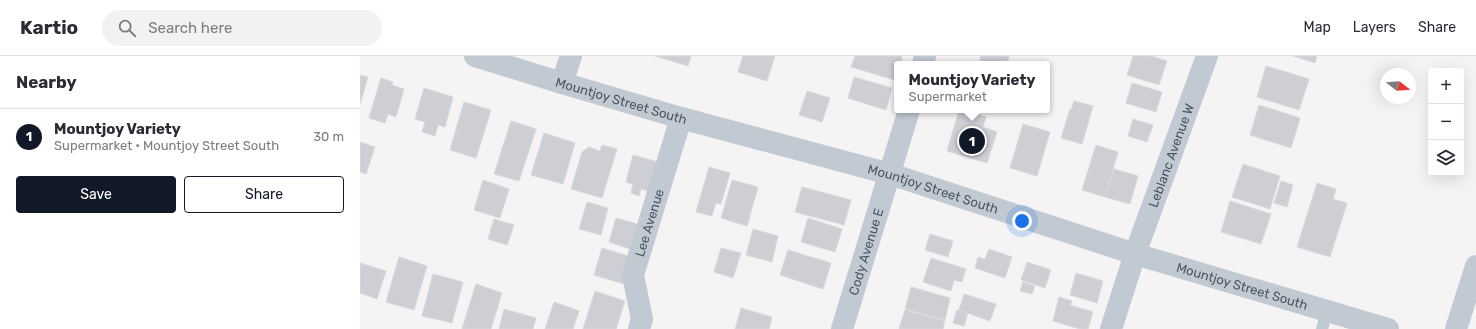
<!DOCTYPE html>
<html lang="en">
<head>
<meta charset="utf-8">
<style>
  :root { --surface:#fff; --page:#f2f2f3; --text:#2b2b33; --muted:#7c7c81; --line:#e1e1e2; --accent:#111827 }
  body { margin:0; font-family:Rubik,sans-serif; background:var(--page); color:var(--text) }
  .controls { position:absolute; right:12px; top:12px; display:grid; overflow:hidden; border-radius:4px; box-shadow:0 4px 16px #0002 }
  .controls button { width:36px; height:36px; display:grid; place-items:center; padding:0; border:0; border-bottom:1px solid var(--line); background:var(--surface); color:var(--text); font:20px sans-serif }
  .compass { position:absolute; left:1020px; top:12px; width:36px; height:36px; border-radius:50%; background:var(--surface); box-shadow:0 4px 16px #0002; rotate:107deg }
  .you { position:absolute; left:662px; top:165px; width:14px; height:14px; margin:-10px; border:3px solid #fff; border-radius:50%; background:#1a73e8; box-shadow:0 0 0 6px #1a73e833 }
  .badge { display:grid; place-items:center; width:26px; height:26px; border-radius:50%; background:var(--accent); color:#fff; font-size:13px; font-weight:700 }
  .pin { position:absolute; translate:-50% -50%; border:2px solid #fff; box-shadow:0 1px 4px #0006 }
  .popup { position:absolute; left:534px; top:5px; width:156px; height:52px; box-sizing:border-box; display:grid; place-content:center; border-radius:4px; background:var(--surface); filter:drop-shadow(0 1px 3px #0005); font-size:13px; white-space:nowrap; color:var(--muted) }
  .popup b { font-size:15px; color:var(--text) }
  .popup::after { content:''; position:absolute; left:50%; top:100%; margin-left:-8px; border:8px solid transparent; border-top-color:var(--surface) }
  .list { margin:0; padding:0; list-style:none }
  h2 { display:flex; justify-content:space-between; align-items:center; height:52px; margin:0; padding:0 16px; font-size:17px }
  h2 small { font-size:13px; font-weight:400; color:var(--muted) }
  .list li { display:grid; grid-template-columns:26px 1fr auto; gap:12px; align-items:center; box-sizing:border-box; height:56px; padding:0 16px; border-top:1px solid var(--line) }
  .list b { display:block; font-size:15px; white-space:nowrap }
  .list p { margin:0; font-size:13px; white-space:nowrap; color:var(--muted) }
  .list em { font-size:13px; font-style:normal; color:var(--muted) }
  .actions { display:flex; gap:8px; padding:12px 16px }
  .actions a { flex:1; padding:9px 0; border:1px solid var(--accent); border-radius:4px; text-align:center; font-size:14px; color:var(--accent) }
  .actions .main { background:var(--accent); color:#fff }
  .icon { flex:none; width:22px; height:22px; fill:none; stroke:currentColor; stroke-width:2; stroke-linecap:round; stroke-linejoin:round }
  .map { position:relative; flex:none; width:1116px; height:273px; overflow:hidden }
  header { display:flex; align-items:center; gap:24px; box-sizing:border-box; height:56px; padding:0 20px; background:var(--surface); border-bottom:1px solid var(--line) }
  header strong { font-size:19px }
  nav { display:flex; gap:22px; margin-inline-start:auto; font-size:14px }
  .search { width:280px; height:36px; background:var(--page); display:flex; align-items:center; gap:10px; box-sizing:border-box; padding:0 14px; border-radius:22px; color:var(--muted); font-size:15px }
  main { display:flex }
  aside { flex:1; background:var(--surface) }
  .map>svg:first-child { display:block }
  .building { fill:#cdcfd5; stroke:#d7d9de }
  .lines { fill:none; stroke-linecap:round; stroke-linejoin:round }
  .service { stroke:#c1cad2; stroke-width:12 }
  .minor { stroke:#c1cad2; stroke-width:22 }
  .tertiary { stroke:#c1cad2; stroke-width:22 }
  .labels { text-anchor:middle; stroke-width:4; stroke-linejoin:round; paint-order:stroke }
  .street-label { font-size:13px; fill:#4a5661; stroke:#fff }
</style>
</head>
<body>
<header>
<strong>Kartio</strong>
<div class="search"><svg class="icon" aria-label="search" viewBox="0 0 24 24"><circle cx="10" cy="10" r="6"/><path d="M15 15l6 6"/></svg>Search here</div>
<nav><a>Map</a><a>Layers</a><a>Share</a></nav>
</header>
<main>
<aside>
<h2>Nearby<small></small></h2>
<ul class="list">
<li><span class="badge">1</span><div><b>Mountjoy Variety</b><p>Supermarket · Mountjoy Street South</p></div><em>30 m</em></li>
</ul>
<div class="actions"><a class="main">Save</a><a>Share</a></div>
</aside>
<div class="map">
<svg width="1116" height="273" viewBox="0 0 1116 273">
  <rect width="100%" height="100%" fill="#f5f3f3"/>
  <g class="building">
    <polygon points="295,0 331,0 328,10"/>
    <polygon points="383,0 415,0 407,25 378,16"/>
    <polygon points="495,0 542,0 540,8 537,8 537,17 535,24 491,11"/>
    <polygon points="621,0 649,0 647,8 619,8"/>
    <polygon points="773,0 791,0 807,5 799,29 767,19"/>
    <polygon points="933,0 957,0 955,7"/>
    <polygon points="906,10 949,23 939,54 897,41"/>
    <polygon points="0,19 8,21 0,48"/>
    <polygon points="494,21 532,32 526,54 488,42"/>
    <polygon points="21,22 33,26 32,29 44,33 36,61 28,58 25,67 9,62"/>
    <polygon points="772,27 802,36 796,56 766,47"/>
    <polygon points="64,32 93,41 85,71 78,69 75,80 62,76 65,66 55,63"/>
    <polygon points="447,35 470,42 462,66 439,59"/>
    <polygon points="714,45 733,50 722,88 701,82 710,53 711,54"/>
    <polygon points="104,46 131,54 116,102 90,94"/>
    <polygon points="899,49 940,62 931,92 890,79"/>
    <polygon points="599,54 605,54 626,61 623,71 637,76 627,107 587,95"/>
    <polygon points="662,54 674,54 673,57"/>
    <polygon points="773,63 793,69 787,86 768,80"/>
    <polygon points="151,65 176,73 159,125 134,118"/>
    <polygon points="663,68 690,76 677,120 650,112"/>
    <polygon points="184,77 215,87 203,128 171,119"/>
    <polygon points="0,86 15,91 6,118 0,116"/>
    <polygon points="242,89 257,93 242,142 211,133 222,96 229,91 240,95"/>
    <polygon points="736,89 758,96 745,141 722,134"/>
    <polygon points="273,99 302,107 294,137 281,133 279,140 271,137 273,128 266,126"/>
    <polygon points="883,108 920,120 910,153 872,141"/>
    <polygon points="349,111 370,117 361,148 356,147 352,160 336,156"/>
    <polygon points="754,113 778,120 770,148 745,141"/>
    <polygon points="123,124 149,133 140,162 114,154"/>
    <polygon points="372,124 398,131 387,170 361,162"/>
    <polygon points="921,125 933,129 927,151 914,147"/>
    <polygon points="957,127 976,133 973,143 987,147 970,201 937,191"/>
    <polygon points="442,131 491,144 484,169 435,156"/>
    <polygon points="870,145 911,158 901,188 861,176"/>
    <polygon points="227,146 248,152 241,179 219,173"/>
    <polygon points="256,162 281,169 273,194 249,186"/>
    <polygon points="448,162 482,173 475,196 441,186"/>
    <polygon points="134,163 154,169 147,189 128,183"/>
    <polygon points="393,173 418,180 412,206 386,199"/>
    <polygon points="570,178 593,185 588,201 565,194"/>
    <polygon points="242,192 272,201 264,228 234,219"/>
    <polygon points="361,192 381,197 373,222 354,216"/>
    <polygon points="629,193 652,201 645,222 615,212 618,201 625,203"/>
    <polygon points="428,194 471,207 463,233 420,219"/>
    <polygon points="39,201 67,210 54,254 26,246"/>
    <polygon points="571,202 606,213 602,226 594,224 591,235 563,226"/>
    <polygon points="667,206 691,214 685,232 661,224"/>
    <polygon points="0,207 26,215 17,243 0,237"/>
    <polygon points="716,217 743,225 737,247 710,239"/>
    <polygon points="73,218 103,226 92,267 62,260"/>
    <polygon points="663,226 675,230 672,238 660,235"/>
    <polygon points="116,228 142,237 131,273 102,273"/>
    <polygon points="551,231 590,242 585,264 545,253"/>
    <polygon points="235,235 265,245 256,273 223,273"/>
    <polygon points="604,238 636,248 630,265 599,254"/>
    <polygon points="699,241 712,245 710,249 733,256 728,273 720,273 693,265"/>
    <polygon points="194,246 219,255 213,273 185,273"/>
    <polygon points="381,252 412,261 409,273 375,273"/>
    <polygon points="144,253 176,262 173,273 139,273"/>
    <polygon points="545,254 585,265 583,273 539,273"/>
    <polygon points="597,254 608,257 604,270 593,267"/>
  </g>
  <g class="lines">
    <polyline class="service" points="962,273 967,255"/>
    <g class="minor">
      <polyline points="563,8 565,0"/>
      <polyline points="202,27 211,0"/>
      <path id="s1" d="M775,198l72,-198"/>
      <path id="s2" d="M279,273l3,-10 -9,-44 48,-157"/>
      <path id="s3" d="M482,273l67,-219"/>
      <polyline points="1096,273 1116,210"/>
    </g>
    <g class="tertiary">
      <path id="s4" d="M115,0l87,27 119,35 209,56 245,80 253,75"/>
      <polyline points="751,273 775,198"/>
    </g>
  </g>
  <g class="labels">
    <g class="street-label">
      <text dy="5" stroke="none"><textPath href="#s4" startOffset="153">Mountjoy Street South</textPath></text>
      <text dy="5" stroke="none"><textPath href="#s1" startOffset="105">Leblanc Avenue W</textPath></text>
      <text dy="5" stroke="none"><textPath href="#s4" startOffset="477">Mountjoy Street South</textPath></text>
      <text dy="5" stroke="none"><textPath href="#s2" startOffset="110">Lee Avenue</textPath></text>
      <text dy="5" stroke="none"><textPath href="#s3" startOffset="81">Cody Avenue E</textPath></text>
      <text dy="5" stroke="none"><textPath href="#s4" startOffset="801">Mountjoy Street South</textPath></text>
    </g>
  </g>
</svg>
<div class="controls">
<button>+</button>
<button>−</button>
<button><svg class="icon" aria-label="layers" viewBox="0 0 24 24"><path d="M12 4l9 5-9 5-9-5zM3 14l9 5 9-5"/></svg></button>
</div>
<svg class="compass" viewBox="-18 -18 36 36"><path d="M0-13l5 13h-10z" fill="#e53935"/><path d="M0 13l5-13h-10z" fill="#7c7c81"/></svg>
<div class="you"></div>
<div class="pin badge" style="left:612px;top:85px">1</div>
<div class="popup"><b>Mountjoy Variety</b>Supermarket</div>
</div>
</main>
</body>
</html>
